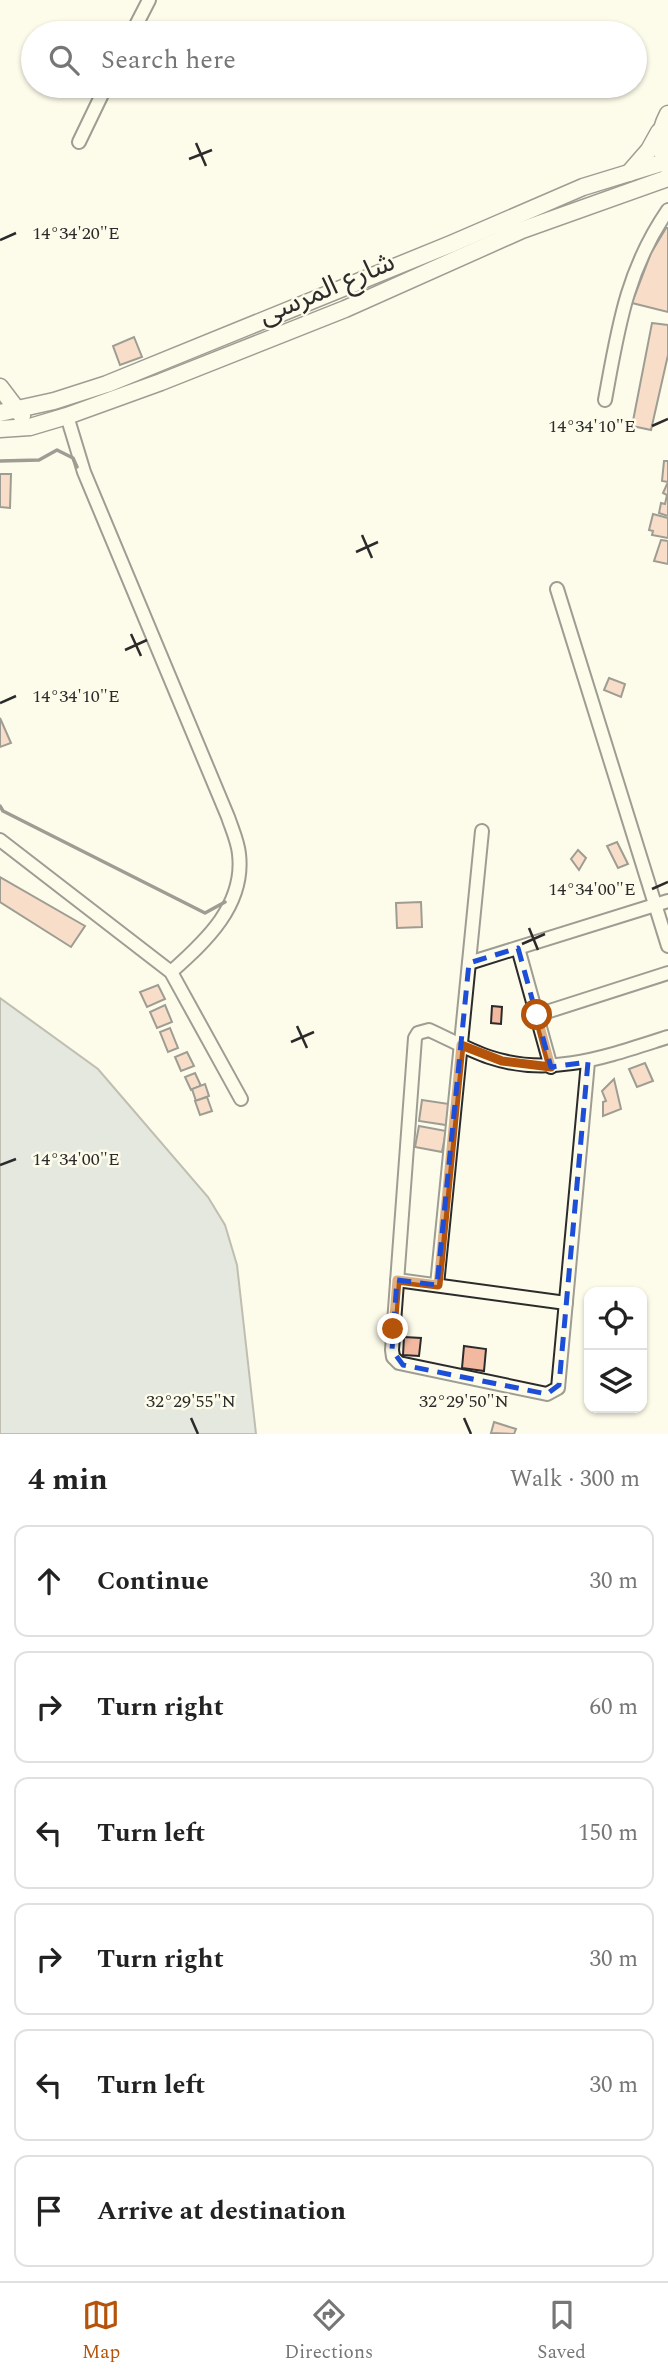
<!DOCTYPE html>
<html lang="en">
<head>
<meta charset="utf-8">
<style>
  :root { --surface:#fff; --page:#f6f6f6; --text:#222; --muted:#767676; --line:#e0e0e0; --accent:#b45309 }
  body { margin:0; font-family:Spectral,"Noto Sans Arabic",serif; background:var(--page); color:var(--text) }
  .controls { position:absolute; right:21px; bottom:21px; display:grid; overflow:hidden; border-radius:14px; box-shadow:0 2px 5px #0004 }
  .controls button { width:63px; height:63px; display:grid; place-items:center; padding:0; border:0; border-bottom:2px solid var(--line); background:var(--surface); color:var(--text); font:35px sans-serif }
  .stop { position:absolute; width:21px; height:21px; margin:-16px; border:5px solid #b45309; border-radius:50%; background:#fff }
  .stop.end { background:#b45309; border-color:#fff; box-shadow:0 2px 7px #0008 }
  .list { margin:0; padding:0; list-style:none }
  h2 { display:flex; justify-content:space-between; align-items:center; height:91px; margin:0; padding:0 28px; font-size:30px }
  h2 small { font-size:23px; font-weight:400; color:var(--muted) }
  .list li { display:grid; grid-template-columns:46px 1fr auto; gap:21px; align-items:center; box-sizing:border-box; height:112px; margin:0 14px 14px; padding:0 14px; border:2px solid var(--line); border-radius:14px }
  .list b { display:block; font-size:26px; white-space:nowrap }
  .list em { font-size:23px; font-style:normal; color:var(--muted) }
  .icon { flex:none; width:38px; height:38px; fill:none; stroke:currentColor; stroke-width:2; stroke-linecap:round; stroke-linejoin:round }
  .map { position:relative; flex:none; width:668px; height:1434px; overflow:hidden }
  .search { position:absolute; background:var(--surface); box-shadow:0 2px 5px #0004; left:21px; right:21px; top:21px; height:77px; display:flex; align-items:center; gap:18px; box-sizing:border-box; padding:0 24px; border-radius:38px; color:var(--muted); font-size:26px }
  .sheet { height:847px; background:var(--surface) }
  nav { display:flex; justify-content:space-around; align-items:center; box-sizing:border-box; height:98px; border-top:2px solid var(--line); background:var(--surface); font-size:19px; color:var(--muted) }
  nav a { display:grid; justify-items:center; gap:4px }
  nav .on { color:var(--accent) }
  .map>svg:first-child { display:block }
  .water { fill:#c7d0d0; stroke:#74746e; stroke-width:2 }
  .building { fill:#f2b8a0; stroke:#2b2b2b; stroke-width:2 }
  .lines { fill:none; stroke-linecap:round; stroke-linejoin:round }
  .minor-casing { stroke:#2b2b2b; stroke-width:16 }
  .major-casing { stroke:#2b2b2b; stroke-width:19 }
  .minor { stroke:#fdfbea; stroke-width:12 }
  .major { stroke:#fdfbea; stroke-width:16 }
  .wall { stroke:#2b2b2b; stroke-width:3.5 }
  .route { stroke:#b45309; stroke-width:9 }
  .marked { fill:none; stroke:#1d4ed8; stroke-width:5; stroke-dasharray:14 9; stroke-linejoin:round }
  .ticks { fill:none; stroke:#2b2b2b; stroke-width:2.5 }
  .labels { text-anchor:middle; stroke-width:5; stroke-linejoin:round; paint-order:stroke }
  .street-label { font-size:28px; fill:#2b2b2b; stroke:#fdfbea }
  .ticks-label { font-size:18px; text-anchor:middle; fill:#2b2b2b; stroke:#fdfbea; stroke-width:5; stroke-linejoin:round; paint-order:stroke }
</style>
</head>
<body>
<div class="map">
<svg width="668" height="1434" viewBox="0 0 668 1434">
  <rect width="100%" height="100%" fill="#fdfbea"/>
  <polygon class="water" points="0,998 98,1069 208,1197 225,1225 237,1265 256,1434 0,1434"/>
  <g class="building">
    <polygon points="666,228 668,228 668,312 632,303 651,253"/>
    <polygon points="652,323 668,325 668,355 651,430 632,426"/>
    <polygon points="134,337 142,357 120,365 113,346"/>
    <polygon points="664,461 668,461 668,516 659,513 661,503 665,504 667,495 663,493 668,482 662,481"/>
    <polygon points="0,474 11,474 10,508 0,507"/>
    <polygon points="653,514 668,518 668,538 652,535 653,531 649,530"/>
    <polygon points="661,540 668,541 668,564 654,561"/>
    <polygon points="609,678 625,684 621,697 604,690"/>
    <polygon points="0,718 11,743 0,747"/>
    <polygon points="617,842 628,864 618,868 607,846"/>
    <polygon points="578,850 586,858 579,870 571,859"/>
    <polygon points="0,877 85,926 71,947 0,902"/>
    <polygon points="421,902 422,927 397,928 396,903"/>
    <polygon points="158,985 165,999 147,1007 140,992"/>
    <polygon points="165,1005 172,1022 157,1028 150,1012"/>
    <polygon points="492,1006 502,1007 501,1024 491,1023"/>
    <polygon points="170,1028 178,1048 168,1052 160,1032"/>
    <polygon points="187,1052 194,1066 181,1071 175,1057"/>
    <polygon points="645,1063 653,1081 637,1087 629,1069"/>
    <polygon points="195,1073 201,1086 191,1090 185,1077"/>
    <polygon points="614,1079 621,1109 603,1116 603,1102 606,1101 602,1091"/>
    <polygon points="205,1084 209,1096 196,1101 192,1089"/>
    <polygon points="207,1097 212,1111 200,1115 195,1101"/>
    <polygon points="422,1100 449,1104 446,1125 419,1121"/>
    <polygon points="419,1126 446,1131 442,1152 415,1147"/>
    <polygon points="404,1337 421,1338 419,1356 403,1355"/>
    <polygon points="464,1346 486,1349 484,1371 462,1368"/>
    <polygon points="494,1422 516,1429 514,1434 491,1433"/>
  </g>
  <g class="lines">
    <g class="minor-casing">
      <g id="minor">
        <polyline points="132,33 149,0"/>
        <polyline points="79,142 106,86"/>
        <path d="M605,400c13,-71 21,-129 63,-190"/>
        <path d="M67,416l17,56 144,345c4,12 10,25 11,37 6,51 -33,87 -68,118"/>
        <polyline points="557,589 668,946"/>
        <polyline points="0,840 171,972 241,1099"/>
        <polyline points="518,948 551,1067"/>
        <polyline points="469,963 668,901"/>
        <polyline points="537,1015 668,973"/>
        <path d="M588,1062l-30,326 -11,6 -148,-31 -6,-6 -1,-7 23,-312 3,-5 11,-3c20,9 39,20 60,27 62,21 119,-1 179,-20"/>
        <polyline points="397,1280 566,1303"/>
        <polyline points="437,1285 482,831"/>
      </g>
    </g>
    <g class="major-casing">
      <g id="major">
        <path d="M668,114c-10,19 -10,33 0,53"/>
        <polyline points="629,173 649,150 659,132"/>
        <polyline points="0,387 22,416"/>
        <polyline points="0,413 54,401 107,384 451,244 583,187 668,161"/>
        <polyline points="0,429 30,427 67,416 161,382 345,309 522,230 668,178"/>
      </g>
    </g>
    <use href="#minor" class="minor"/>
    <use href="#major" class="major"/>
    <g class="wall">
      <polyline points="0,461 39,460 57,450 73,458 77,467"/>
      <polyline points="0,806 3,811 205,913 225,902"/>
    </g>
  </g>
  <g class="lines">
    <polyline class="route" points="393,1329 397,1280 438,1285 461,1045 502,1061 551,1067 537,1015"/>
  </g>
  <path d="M0 0H668V1434H0ZM518,948l33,119 37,-5 -29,323 -12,9 -144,-29 -11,-15 5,-70 40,5 32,-322z" fill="#fdfbea" fill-opacity=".55" fill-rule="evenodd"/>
  <path class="marked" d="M518,948l33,119 37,-5 -29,323 -12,9 -144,-29 -11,-15 5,-70 40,5 32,-322z"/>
  <path class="ticks" d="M196,143l10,23M189,159l23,-9M0,240l16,-7M652,426l16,-7M362,535l10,23M356,552l22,-10M131,634l10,22M125,650l22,-10M0,703l16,-7M652,889l16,-7M529,928l9,22M522,944l23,-10M297,1026l10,22M291,1042l23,-10M0,1165l16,-6M191,1418l7,16M464,1418l7,16"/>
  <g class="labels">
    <g class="street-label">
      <text transform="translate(326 287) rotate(-23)" y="10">شارع المرسى</text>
    </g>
  </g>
  <g class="ticks-label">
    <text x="76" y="239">14°34'20"E</text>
    <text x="592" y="432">14°34'10"E</text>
    <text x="76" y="702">14°34'10"E</text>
    <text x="592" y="895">14°34'00"E</text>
    <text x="76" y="1165">14°34'00"E</text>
    <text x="191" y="1407">32°29'55"N</text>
    <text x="464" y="1407">32°29'50"N</text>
  </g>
</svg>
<div class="controls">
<button><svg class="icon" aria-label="locate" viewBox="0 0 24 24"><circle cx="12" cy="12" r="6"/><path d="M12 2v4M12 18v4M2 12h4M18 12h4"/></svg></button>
<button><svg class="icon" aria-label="layers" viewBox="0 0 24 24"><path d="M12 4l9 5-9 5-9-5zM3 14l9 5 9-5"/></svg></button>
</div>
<div class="stop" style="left:537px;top:1015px"></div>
<div class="stop end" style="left:393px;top:1329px"></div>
<div class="search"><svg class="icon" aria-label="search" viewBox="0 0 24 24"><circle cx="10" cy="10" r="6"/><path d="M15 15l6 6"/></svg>Search here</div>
</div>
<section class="sheet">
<h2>4 min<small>Walk · 300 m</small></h2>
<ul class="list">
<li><svg class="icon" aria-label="ahead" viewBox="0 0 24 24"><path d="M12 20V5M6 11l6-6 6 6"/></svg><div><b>Continue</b></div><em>30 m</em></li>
<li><svg class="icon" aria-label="right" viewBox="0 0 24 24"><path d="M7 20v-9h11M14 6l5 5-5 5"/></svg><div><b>Turn right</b></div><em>60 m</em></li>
<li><svg class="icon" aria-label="left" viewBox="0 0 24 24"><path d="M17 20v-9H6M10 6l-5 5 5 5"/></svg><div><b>Turn left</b></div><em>150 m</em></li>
<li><svg class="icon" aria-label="right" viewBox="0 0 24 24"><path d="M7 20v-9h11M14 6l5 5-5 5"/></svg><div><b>Turn right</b></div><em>30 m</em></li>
<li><svg class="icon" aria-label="left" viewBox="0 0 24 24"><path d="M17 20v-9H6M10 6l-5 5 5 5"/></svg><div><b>Turn left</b></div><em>30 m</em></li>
<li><svg class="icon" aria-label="arrive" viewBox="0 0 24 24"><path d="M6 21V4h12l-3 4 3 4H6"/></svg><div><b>Arrive at destination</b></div></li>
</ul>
</section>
<nav>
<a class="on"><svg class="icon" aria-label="map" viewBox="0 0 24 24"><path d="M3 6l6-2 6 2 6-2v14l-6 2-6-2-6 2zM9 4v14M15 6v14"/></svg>Map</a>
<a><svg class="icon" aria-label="directions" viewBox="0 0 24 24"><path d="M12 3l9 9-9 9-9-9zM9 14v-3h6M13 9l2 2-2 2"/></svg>Directions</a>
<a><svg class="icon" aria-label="saved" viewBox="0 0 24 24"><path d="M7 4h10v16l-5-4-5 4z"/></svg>Saved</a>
</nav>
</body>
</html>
